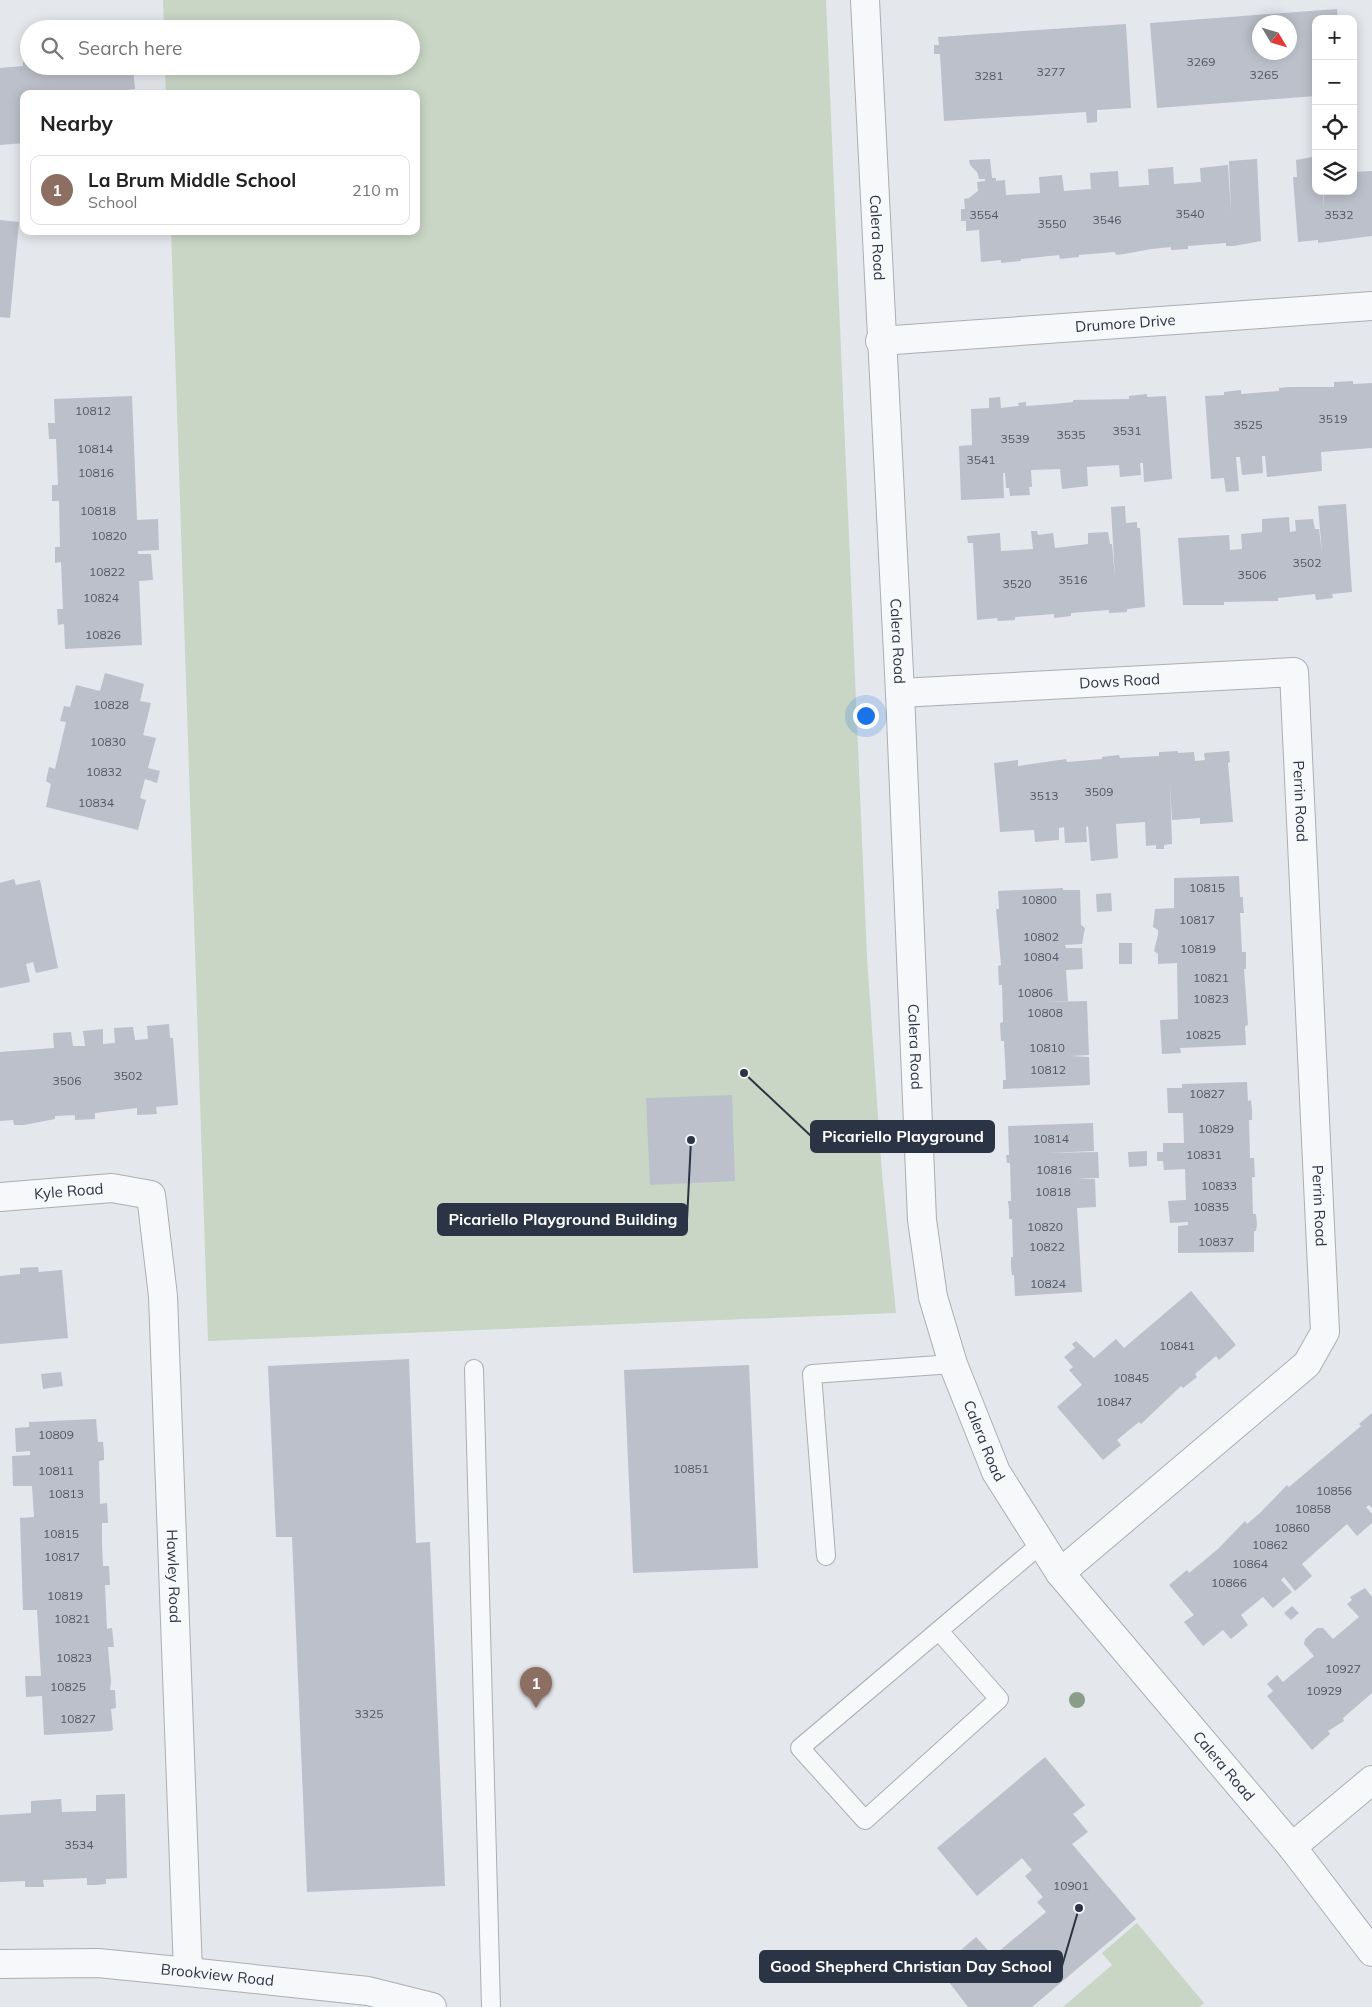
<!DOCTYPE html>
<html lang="en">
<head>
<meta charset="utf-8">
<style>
  :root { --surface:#fff; --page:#f6f6f6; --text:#222; --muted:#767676; --line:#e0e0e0; --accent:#0f766e }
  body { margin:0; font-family:Mulish,sans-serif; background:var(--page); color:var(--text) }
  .controls { position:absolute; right:15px; top:15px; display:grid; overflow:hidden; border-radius:10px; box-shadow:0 2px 12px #0003 }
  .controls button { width:45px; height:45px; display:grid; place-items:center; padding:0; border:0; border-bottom:1px solid var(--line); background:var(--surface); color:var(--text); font:25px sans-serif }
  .compass { position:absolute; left:1252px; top:15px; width:45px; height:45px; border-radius:50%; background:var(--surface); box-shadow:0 2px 12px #0003; rotate:128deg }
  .you { position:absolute; left:865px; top:715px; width:18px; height:18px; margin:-12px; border:4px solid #fff; border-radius:50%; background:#1a73e8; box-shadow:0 0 0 8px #1a73e833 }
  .badge { display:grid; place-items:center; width:32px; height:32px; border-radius:50%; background:var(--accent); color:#fff; font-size:16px; font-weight:700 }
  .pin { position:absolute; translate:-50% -41px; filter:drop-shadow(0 1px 2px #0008) }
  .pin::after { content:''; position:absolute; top:26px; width:18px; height:15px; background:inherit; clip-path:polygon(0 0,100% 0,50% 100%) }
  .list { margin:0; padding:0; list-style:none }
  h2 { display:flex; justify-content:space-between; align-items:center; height:65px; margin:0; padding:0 20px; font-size:21px }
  h2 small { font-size:16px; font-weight:400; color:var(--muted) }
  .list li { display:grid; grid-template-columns:32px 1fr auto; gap:15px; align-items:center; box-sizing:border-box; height:70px; margin:0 10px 10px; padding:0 10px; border:1px solid var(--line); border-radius:10px }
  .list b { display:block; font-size:19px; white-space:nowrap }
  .list p { margin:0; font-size:16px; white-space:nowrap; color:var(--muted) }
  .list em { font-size:16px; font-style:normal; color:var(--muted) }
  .icon { flex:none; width:28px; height:28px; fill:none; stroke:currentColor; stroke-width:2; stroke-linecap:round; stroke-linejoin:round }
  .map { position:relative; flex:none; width:1372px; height:2007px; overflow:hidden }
  .search { position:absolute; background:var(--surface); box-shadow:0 2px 12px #0003; left:20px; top:20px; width:400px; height:55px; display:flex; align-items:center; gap:12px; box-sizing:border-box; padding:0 18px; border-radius:28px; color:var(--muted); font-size:19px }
  .panel { position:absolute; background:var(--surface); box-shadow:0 2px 12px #0003; left:20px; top:90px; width:400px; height:145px; border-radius:10px }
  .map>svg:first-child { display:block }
  .green { fill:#c9d6c5 }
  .building { fill:#bbc0ca; fill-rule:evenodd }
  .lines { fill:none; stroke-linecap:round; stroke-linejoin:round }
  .service-casing { stroke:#a9aeb7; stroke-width:20 }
  .minor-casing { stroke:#a9aeb7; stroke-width:30 }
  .service { stroke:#f7f8fa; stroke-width:18 }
  .minor { stroke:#f7f8fa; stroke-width:28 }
  .tree { fill:#899d89 }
  .labels { text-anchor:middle; stroke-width:4; stroke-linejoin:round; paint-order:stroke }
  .number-label { font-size:12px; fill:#4f5766 }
  .street-label { font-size:15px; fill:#2b3445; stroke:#f4f6f9 }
  .leader { fill:none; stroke:#2b3445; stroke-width:2 }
  .callout-dot { fill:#2b3445; stroke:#f4f6f9; stroke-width:2 }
  .callout { fill:#2b3445; stroke:#2b3445; stroke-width:2 }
  .callout-label { font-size:16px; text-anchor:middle; font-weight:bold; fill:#fff }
</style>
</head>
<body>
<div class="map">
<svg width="1372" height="2007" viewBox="0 0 1372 2007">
  <rect width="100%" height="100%" fill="#e4e7ec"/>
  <g class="green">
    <polygon points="163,0 826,0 867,957 882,1174 896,1313 208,1341 171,231 416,231 416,94 166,94 165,66 411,66 411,29 164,29"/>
    <polygon points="1137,1923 1204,2003 1199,2007 1063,2007 1112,1965 1102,1953"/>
  </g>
  <g class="building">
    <path d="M1337,9l1,10h-22v77l-159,12 -7,-85zM1260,22h30v30h-30z"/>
    <polygon points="1126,24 1131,108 1097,110 1097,122 1087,123 1086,112 944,121 940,54 934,54 934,45 939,45 938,37"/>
    <polygon points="29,61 29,66 126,66 126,70 133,69 135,89 127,90 127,94 24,94 24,143 0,145 0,68 23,66 23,62"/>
    <polygon points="1312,157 1312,160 1316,159 1316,191 1323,191 1324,207 1324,191 1353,191 1353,172 1372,171 1372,236 1318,243 1318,240 1298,242 1293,177 1297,177 1296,160"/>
    <polygon points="990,159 992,178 996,178 996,181 1005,180 1006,195 1040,193 1039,177 1062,175 1064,191 1091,189 1090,173 1118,171 1119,187 1146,185 1149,185 1148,169 1173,167 1174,184 1201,182 1200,168 1228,165 1231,213 1229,161 1257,159 1261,241 1234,246 1226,246 1226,243 1188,246 1188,249 1171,250 1171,247 1151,249 1124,254 1116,255 1115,252 1079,255 1079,257 1069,258 1060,259 1059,255 1021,259 1021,261 1001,263 1001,260 981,262 979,230 966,231 966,221 961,221 961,209 965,209 964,199 969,198 978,191 977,182 985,181 985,179 979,179 977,172 970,165 969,160"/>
    <polygon points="0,220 19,222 10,318 0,317"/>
    <polygon points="1353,381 1353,384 1372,383 1372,448 1321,452 1322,471 1267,477 1265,456 1262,456 1263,473 1242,475 1240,457 1236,457 1239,491 1226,492 1224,478 1211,479 1205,396 1224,395 1224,392 1241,390 1241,394 1279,391 1279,388 1289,387 1334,387 1334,382"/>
    <polygon points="1147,394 1147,397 1166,396 1172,479 1144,482 1143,463 1140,463 1141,475 1120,477 1119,465 1087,467 1088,486 1062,489 1060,469 1031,470 1032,487 1029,487 1030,495 1010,496 1009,488 1006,488 1005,473 1003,473 1004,498 961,500 959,446 972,445 971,409 989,408 989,398 1000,397 1001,408 1019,406 1018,403 1026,402 1026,406 1054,404 1073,402 1073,400 1129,399 1129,396"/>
    <polygon points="132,396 137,520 158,519 159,550 138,551 138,554 151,554 153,580 139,581 142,645 65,649 64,624 58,625 57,609 63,609 61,562 55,563 55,547 60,547 59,501 52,501 52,485 58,485 56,439 49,439 48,423 55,423 54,399"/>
    <polygon points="1346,504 1352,592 1332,594 1333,598 1316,600 1315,594 1278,598 1278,601 1224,602 1224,605 1183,605 1178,538 1229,535 1230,550 1242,549 1241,534 1262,532 1262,519 1289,517 1290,532 1296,531 1295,520 1313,519 1315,529 1319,529 1322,553 1318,506"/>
    <polygon points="1125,506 1126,523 1137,522 1137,528 1140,528 1145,607 1127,609 1127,612 1109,613 1109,610 1071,613 1071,616 1054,618 1054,614 1015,617 1015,620 998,621 997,618 977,620 973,543 968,543 967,536 1000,533 1001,551 1033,549 1031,531 1037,531 1038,535 1053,533 1055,548 1088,544 1088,533 1108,532 1110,544 1112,544 1115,578 1111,507"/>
    <polygon points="105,673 144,684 140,701 151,703 143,735 156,738 148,768 160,771 157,783 145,779 140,798 146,800 138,830 46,807 51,784 46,781 49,767 55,769 66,722 60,721 64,706 70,707 76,685 100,691"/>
    <polygon points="1178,751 1178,753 1194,752 1195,761 1205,760 1204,753 1229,751 1230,762 1228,763 1233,822 1200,824 1200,818 1172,820 1170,784 1172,844 1164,845 1164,849 1156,849 1156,845 1146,846 1145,822 1116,824 1118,858 1091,861 1088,826 1086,827 1087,842 1065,843 1064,827 1059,828 1059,840 1035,842 1034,830 1000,832 994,763 1018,760 1018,766 1066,759 1067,762 1102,759 1102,757 1119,755 1120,758 1159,756 1159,752"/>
    <polygon points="1239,876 1240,897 1243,897 1243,905 1244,913 1240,913 1242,952 1246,952 1246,969 1244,969 1248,1025 1245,1026 1246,1045 1180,1048 1181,1053 1162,1054 1160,1020 1178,1019 1177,963 1158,964 1158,954 1154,951 1158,935 1158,930 1153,927 1155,909 1174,908 1174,878"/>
    <polygon points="14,879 16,885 40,880 58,968 36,973 33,962 26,964 30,982 0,988 0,883"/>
    <polygon points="1063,888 1063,890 1080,890 1081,925 1085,928 1082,944 1065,945 1066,948 1082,948 1083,969 1066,970 1068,1001 1044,1002 1087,1001 1089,1055 1070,1056 1089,1057 1090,1085 1003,1089 1003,1080 1006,1080 1004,1041 1001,1041 1000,1023 1003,1022 1002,985 999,985 998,966 1001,965 996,909 999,909 998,891"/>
    <polygon points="1111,893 1112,911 1097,912 1096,894"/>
    <rect x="1119" y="943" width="13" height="21"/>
    <polygon points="169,1024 170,1038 173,1038 178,1105 156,1107 157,1114 137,1115 137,1108 95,1113 95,1119 75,1120 75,1115 55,1116 55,1119 24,1125 14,1125 13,1120 0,1121 0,1052 54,1048 53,1033 71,1032 73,1046 85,1046 83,1031 103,1029 103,1044 115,1043 114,1028 133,1027 135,1040 148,1039 147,1026"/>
    <polygon points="1247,1082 1248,1101 1251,1100 1252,1110 1252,1120 1249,1120 1250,1158 1254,1158 1255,1177 1252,1177 1253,1214 1256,1214 1257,1224 1256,1231 1254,1231 1254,1252 1178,1253 1178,1226 1188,1225 1188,1222 1170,1223 1168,1201 1186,1200 1185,1169 1164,1170 1163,1161 1157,1161 1157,1152 1163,1152 1163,1143 1184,1143 1183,1113 1168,1113 1167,1088 1182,1088 1182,1084"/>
    <polygon points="732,1095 735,1181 650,1185 646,1098"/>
    <polygon points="1093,1123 1094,1151 1045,1153 1098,1152 1099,1178 1076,1178 1095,1179 1096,1207 1077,1208 1082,1292 1015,1296 1014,1275 1012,1275 1011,1267 1011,1257 1013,1257 1012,1219 1009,1219 1009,1210 1008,1201 1011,1201 1010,1163 1007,1163 1006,1155 1009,1155 1008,1126"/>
    <polygon points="1147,1151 1147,1166 1129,1167 1128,1152"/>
    <polygon points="38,1267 39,1272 62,1270 68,1338 0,1344 0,1276 20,1274 20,1268"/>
    <polygon points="1191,1291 1236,1345 1219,1360 1216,1356 1195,1374 1197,1377 1183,1388 1181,1386 1141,1424 1139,1422 1117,1440 1121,1445 1103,1460 1057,1407 1082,1385 1069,1370 1073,1367 1064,1357 1075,1348 1072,1344 1076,1341 1094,1358 1116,1339 1124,1348"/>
    <polygon points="409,1359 416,1543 430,1542 445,1886 307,1892 292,1537 276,1537 268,1366"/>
    <polygon points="749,1365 758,1568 633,1573 624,1370"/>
    <polygon points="61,1372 63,1386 43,1389 41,1374"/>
    <polygon points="1372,1413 1372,1508 1369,1505 1366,1507 1372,1514 1372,1523 1357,1536 1347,1524 1302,1564 1312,1576 1295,1591 1284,1577 1281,1580 1292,1592 1273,1608 1263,1597 1241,1615 1248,1625 1231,1639 1223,1630 1203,1646 1184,1622 1194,1615 1169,1585 1187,1570 1189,1573 1218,1549 1245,1521 1247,1524 1260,1513 1287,1485 1289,1487 1361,1426 1359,1424"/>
    <polygon points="96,1419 98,1442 103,1442 104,1452 104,1460 99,1461 100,1504 107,1503 108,1523 102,1523 102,1544 103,1566 109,1566 110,1585 105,1585 105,1587 107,1629 112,1628 114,1647 108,1647 111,1682 110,1690 115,1690 116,1708 111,1709 113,1729 111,1731 44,1735 42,1696 26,1697 25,1676 41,1676 37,1610 23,1610 22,1579 20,1518 34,1517 32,1486 13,1486 12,1456 30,1455 30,1451 16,1452 15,1428 29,1427 29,1422"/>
    <polygon points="1365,1588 1372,1597 1372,1693 1343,1718 1344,1721 1328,1731 1330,1734 1312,1750 1267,1696 1273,1691 1267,1684 1277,1675 1283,1682 1314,1656 1304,1644 1305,1639 1317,1628 1323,1628 1333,1639 1359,1617 1347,1604 1352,1600 1350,1597"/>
    <polygon points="1292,1606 1299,1613 1291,1620 1284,1613"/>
    <polygon points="1045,1757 1085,1805 1073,1814 1088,1832 1072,1844 1136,1919 1032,2007 968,2007 939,1969 976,1937 993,1956 1046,1912 1037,1902 1043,1897 1025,1876 1032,1870 1022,1858 977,1896 937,1848"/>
    <polygon points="125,1794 127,1878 106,1879 106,1884 96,1885 87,1885 87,1878 43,1880 44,1887 25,1887 25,1881 0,1882 0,1815 31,1813 31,1801 61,1799 62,1812 96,1811 96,1795"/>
  </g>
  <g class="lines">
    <g class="service-casing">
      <g id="service">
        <polyline points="474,1369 491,2007"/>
        <polyline points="826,1556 812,1374 953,1364"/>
        <polyline points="939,1631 999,1699 865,1820 800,1748 1041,1544"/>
      </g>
    </g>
    <g class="minor-casing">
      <g id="minor">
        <path id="s1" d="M865,0l35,693 22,527 11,77 20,67 43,108 64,101 232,274 80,105"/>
        <path id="s2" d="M880,341l492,-35"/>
        <path id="s3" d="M900,693l394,-21 31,660 -18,32 -247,209"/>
        <path id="s4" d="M0,1197l112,-9 39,7 12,101 25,676"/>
        <polyline points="1292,1847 1372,1780"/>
        <path id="s5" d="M0,1964l98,-1 90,9 180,19 64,16"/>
      </g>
    </g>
    <use href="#service" class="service"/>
    <use href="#minor" class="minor"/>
  </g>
  <circle class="tree" cx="1077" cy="1700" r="8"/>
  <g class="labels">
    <g class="number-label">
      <text x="1201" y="66">3269</text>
      <text x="1051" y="76">3277</text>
      <text x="1264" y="79">3265</text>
      <text x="989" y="80">3281</text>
      <text x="1190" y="218">3540</text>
      <text x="984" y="219">3554</text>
      <text x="1339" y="219">3532</text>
      <text x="1107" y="224">3546</text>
      <text x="1052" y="228">3550</text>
      <text x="93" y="415">10812</text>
      <text x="1333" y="423">3519</text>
      <text x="1248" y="429">3525</text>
      <text x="1127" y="435">3531</text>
      <text x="1071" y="439">3535</text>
      <text x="1015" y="443">3539</text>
      <text x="95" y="453">10814</text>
      <text x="981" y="464">3541</text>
      <text x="96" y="477">10816</text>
      <text x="98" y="515">10818</text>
      <text x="109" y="540">10820</text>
      <text x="1307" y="567">3502</text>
      <text x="107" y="576">10822</text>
      <text x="1252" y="579">3506</text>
      <text x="1073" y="584">3516</text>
      <text x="1017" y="588">3520</text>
      <text x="101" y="602">10824</text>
      <text x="103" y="639">10826</text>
      <text x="111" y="709">10828</text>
      <text x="108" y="746">10830</text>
      <text x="104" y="776">10832</text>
      <text x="1099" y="796">3509</text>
      <text x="1044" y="800">3513</text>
      <text x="96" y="807">10834</text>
      <text x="1207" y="892">10815</text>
      <text x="1039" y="904">10800</text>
      <text x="1197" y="924">10817</text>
      <text x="1041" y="941">10802</text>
      <text x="1198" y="953">10819</text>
      <text x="1041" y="961">10804</text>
      <text x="1211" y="982">10821</text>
      <text x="1035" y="997">10806</text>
      <text x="1211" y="1003">10823</text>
      <text x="1045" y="1017">10808</text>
      <text x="1203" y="1039">10825</text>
      <text x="1047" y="1052">10810</text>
      <text x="1048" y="1074">10812</text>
      <text x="128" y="1080">3502</text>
      <text x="67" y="1085">3506</text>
      <text x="1207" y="1098">10827</text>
      <text x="1216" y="1133">10829</text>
      <text x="1051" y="1143">10814</text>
      <text x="1204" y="1159">10831</text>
      <text x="1054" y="1174">10816</text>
      <text x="1219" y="1190">10833</text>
      <text x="1053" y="1196">10818</text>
      <text x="1211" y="1211">10835</text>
      <text x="1045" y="1231">10820</text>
      <text x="1216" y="1246">10837</text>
      <text x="1047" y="1251">10822</text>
      <text x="1048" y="1288">10824</text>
      <text x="1177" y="1350">10841</text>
      <text x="1131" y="1382">10845</text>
      <text x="1114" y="1406">10847</text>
      <text x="56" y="1439">10809</text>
      <text x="691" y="1473">10851</text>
      <text x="56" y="1475">10811</text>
      <text x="1334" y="1495">10856</text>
      <text x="66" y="1498">10813</text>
      <text x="1313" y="1513">10858</text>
      <text x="1292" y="1532">10860</text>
      <text x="61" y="1538">10815</text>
      <text x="1270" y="1549">10862</text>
      <text x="62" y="1561">10817</text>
      <text x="1250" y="1568">10864</text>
      <text x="1229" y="1587">10866</text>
      <text x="65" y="1600">10819</text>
      <text x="72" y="1623">10821</text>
      <text x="74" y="1662">10823</text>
      <text x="1343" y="1673">10927</text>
      <text x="68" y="1691">10825</text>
      <text x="1324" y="1695">10929</text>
      <text x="369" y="1718">3325</text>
      <text x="78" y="1723">10827</text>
      <text x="79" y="1849">3534</text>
      <text x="1071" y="1890">10901</text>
    </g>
    <g class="street-label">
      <text dy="5" stroke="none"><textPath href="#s1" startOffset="238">Calera Road</textPath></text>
      <text dy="5" stroke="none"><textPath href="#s2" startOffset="246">Drumore Drive</textPath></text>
      <text dy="5" stroke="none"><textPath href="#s1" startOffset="642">Calera Road</textPath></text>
      <text dy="5" stroke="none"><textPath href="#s3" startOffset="220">Dows Road</textPath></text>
      <text dy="5" stroke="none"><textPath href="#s3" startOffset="524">Perrin Road</textPath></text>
      <text dy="5" stroke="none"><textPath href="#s1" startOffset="1048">Calera Road</textPath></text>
      <text dy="5" stroke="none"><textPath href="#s4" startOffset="69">Kyle Road</textPath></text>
      <text dy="5" stroke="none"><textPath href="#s3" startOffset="929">Perrin Road</textPath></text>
      <text dy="5" stroke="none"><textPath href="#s1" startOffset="1452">Calera Road</textPath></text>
      <text dy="5" stroke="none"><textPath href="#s4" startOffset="534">Hawley Road</textPath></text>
      <text dy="5" stroke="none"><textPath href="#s1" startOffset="1858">Calera Road</textPath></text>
      <text dy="5" stroke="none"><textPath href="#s5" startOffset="218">Brookview Road</textPath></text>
    </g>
  </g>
  <path class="leader" d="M744 1073L811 1136M691 1140L687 1220M1079 1908L1062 1966"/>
  <g class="callout-dot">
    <circle cx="744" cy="1073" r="5"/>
    <circle cx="691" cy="1140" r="5"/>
    <circle cx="1079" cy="1908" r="5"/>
  </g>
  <g class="callout">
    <rect x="811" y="1121" width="183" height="31" rx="5"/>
    <rect x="438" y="1204" width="249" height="31" rx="5"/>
    <rect x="760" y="1951" width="302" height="31" rx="5"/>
  </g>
  <g class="callout-label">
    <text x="903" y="1142">Picariello Playground</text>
    <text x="563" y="1225">Picariello Playground Building</text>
    <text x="911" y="1972">Good Shepherd Christian Day School</text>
  </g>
</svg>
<div class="controls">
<button>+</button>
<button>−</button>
<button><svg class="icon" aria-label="locate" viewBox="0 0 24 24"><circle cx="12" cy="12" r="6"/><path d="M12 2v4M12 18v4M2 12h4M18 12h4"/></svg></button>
<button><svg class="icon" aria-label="layers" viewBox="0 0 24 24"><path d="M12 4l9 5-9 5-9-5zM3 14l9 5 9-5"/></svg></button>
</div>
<svg class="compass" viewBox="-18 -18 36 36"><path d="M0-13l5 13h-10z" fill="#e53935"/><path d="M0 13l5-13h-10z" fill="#767676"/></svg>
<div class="you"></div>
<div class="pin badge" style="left:536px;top:1708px;background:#8d6e63">1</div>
<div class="search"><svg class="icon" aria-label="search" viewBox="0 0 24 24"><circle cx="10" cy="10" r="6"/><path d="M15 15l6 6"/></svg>Search here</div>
<section class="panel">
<h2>Nearby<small></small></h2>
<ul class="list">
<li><span class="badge" style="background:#8d6e63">1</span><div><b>La Brum Middle School</b><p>School</p></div><em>210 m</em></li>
</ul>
</section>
</div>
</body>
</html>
